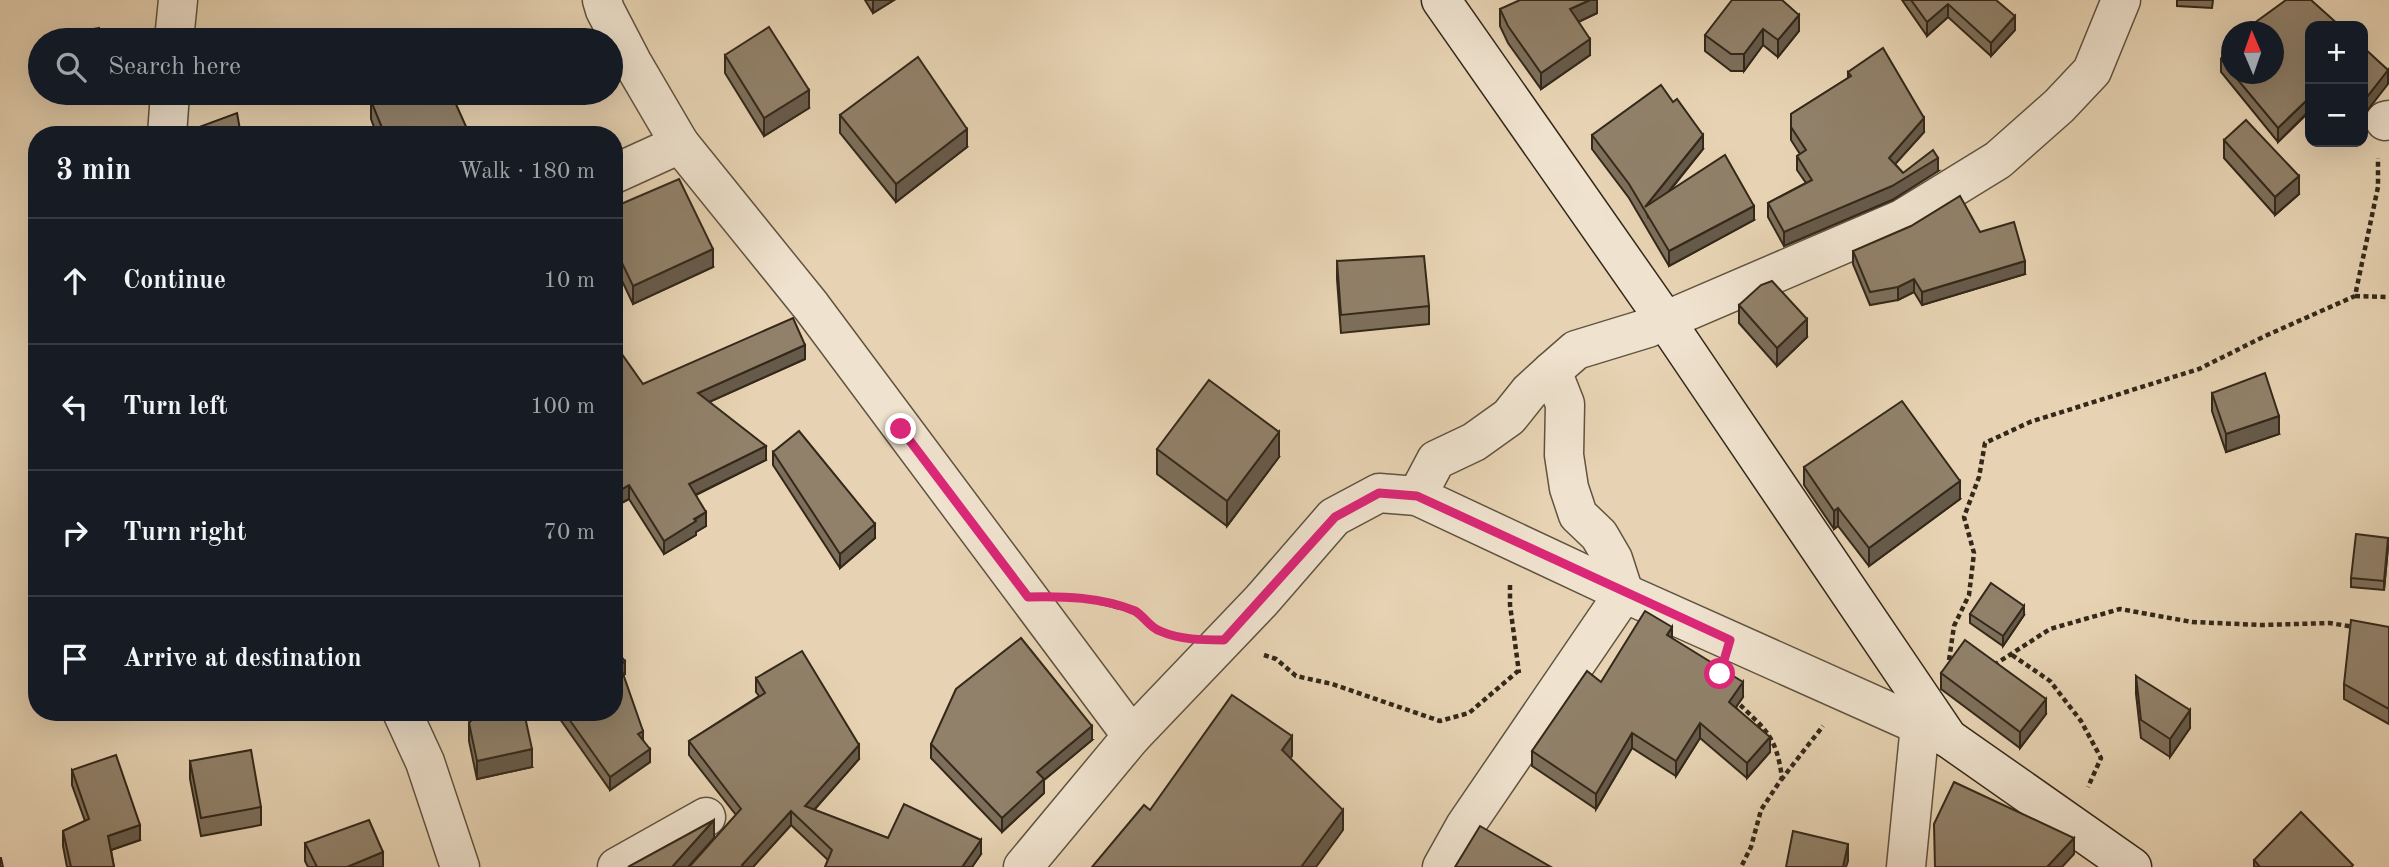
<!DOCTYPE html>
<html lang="en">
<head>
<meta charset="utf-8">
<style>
  :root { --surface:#171b24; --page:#20242c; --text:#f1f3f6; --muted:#9ea1a6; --line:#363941 }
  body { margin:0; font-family:"Old Standard TT",serif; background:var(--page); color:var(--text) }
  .controls { position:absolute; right:21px; top:21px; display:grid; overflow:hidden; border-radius:14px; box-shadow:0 7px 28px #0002 }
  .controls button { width:63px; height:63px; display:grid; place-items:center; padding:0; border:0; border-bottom:2px solid var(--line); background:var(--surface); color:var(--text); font:35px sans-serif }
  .compass { position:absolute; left:2221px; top:21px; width:63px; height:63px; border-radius:50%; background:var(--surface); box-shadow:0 7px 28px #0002; rotate:358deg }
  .stop { position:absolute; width:21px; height:21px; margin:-16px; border:5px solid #db2777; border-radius:50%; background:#fff }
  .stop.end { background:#db2777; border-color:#fff; box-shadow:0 2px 7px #0008 }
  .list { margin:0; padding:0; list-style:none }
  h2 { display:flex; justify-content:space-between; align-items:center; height:91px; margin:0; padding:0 28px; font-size:30px }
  h2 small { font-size:23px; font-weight:400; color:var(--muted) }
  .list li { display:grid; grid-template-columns:46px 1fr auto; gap:21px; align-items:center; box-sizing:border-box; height:126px; padding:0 28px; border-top:2px solid var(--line) }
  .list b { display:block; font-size:26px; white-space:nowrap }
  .list em { font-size:23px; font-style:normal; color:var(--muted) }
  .icon { flex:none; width:38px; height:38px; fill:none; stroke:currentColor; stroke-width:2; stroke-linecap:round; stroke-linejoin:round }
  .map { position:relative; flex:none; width:2389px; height:867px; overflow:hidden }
  .search { position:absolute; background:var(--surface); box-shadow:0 7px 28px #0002; left:28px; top:28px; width:595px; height:77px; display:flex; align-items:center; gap:18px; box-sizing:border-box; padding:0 24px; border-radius:38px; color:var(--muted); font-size:26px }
  .panel { position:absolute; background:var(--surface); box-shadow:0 7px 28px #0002; left:28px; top:126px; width:595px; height:595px; border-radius:28px }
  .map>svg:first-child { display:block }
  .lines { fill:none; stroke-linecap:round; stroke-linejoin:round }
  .street-casing { stroke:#605340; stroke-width:41 }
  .secondary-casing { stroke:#33281a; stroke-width:41 }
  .path { stroke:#33281a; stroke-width:4.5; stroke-dasharray:5 3.5; stroke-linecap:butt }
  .street { stroke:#efe2ce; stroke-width:38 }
  .secondary { stroke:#efe2ce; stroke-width:38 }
  .wall { fill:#7d6f5b; stroke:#33281a; stroke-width:2 }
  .shaded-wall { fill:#665a4a; stroke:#33281a; stroke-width:2 }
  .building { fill:#91816a; stroke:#33281a; stroke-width:2 }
  .route { stroke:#db2777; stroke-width:9 }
</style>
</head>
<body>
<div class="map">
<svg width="2389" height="867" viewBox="0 0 2389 867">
  <rect width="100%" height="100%" fill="#e7d3b3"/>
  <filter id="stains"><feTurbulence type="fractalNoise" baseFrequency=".00286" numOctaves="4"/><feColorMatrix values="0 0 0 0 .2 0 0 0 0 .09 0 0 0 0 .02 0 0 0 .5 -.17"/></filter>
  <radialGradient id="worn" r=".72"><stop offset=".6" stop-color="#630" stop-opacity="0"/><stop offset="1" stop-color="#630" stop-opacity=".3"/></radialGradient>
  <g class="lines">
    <g class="street-casing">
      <g id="street">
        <polyline points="602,0 605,10 632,62 680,144 811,306 1132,736"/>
        <polyline points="174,40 178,0"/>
        <polyline points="2385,121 2389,120"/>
        <polyline points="167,135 170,93"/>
        <polyline points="614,174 680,144"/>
        <polyline points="1417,496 1436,460 1474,442 1509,417 1529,392 1552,371"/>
        <polyline points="402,712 425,762 460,867"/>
        <polyline points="617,867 706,817"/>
        <polyline points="1023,867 1132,736 1261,601 1334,517 1379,493 1417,496 1624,593 1948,738"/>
        <polyline points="1442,867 1465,826 1624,593 1613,559 1599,535 1578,515 1569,488 1564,455 1565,404 1552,371 1576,350 1648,328 1902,219 1998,160 2059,106 2092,71 2121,0"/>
        <polyline points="1906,867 1920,725"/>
      </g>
    </g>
    <g class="secondary-casing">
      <polyline id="secondary" points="1441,0 1665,320 1948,738 2132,867"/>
    </g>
    <g class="path">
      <polyline points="2355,296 2389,297"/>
      <polyline points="1510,585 1510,605 1519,673"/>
      <polyline points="1081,598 1137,612 1158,631 1175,635"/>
      <polyline points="1264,655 1276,659 1296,676 1332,684 1440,721 1469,713 1518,671"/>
      <polyline points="2012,655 2050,681 2081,721 2101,758 2088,787"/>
      <polyline points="1949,660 1954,626 1969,595 1974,553 1964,517 1979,477 1985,443 2030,422 2199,369 2265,336 2355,296 2378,187 2378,158"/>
      <polyline points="1994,665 2050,629 2120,609 2192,622 2262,625 2329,623 2355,627"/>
      <path d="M1734,699c30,30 42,34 48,79l-21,32 -10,37 -10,20"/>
      <polyline points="1781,780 1823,726"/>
    </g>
    <use href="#street" class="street"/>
    <use href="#secondary" class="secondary"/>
  </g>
  <g class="wall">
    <polygon points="865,0 894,0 873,13"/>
    <polygon points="1597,0 1597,13 1578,22 1590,55 1541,89 1508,43 1500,26 1500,9"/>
    <polygon points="1902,0 1996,0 2015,30 1991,56 1948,17 1927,36"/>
    <polygon points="2177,0 2213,0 2212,8 2177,6"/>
    <polygon points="1799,15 1799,31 1778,57 1763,45 1744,71 1731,71 1705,51 1705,35"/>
    <polygon points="2310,26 2310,111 2278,142 2221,72 2221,59 2231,42 2231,74 2273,74"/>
    <polygon points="725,55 809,108 764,136 725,73"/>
    <polygon points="1848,72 1924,132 1895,164 1903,173 1938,171 1892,200 1784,246 1768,217 1768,203 1806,183 1797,170 1797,156 1800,154 1791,140 1791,114 1848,78"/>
    <polygon points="371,101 468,135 377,135 371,119"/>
    <polygon points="840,115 967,147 896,202 840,133"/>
    <polygon points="1592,135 1703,149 1669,192 1754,220 1669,266 1629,198 1592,149"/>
    <polygon points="2224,140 2299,194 2275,215 2224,158"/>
    <polygon points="614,207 713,267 633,304 614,264"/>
    <polygon points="1980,232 2025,274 1922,305 1914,292 1898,300 1870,305 1853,264 1853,251"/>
    <polygon points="1337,261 1429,306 1429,324 1341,333 1337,279"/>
    <polygon points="1739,305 1807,337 1777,366 1739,323"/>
    <polygon points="805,359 709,402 766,460 696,495 706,526 696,532 696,535 664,554 629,499 614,507 643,384"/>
    <polygon points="2212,393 2279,434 2226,452 2212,411"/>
    <polygon points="1157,449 1279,457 1227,526 1157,474"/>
    <polygon points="773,452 875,538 840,568 773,465"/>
    <polygon points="1804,467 1960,499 1869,566 1838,526 1834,529 1804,485"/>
    <polygon points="2388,547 2384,590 2351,587 2351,578"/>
    <polygon points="1970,614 2024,615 2003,646 1970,623"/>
    <polygon points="2389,627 2389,724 2344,699 2344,684"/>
    <polygon points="1672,638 1743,697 1736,707 1770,752 1747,778 1700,738 1676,776 1632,748 1596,809 1532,766 1532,751 1601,682"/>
    <polygon points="614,648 625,674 623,675 650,762 610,790 555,712 614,712"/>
    <polygon points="1941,673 2046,714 2020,748 1941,689"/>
    <polygon points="2136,676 2190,728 2170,757 2141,738 2136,694"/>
    <polygon points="756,678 859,759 814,810 888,838 981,854 972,867 825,867 828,860 791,825 753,867 690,867 736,815 689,755 689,741 759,696 756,692"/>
    <polygon points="469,723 532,767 477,779 469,741"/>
    <polygon points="1092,740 1044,780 1044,793 1002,832 931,758 931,744"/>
    <polygon points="190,761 261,807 261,825 201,836 190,779"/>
    <polygon points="72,770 140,840 111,850 114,867 67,867 63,846 63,831 85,821 72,785"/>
    <polygon points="305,843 383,867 308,867 305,861"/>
    <polygon points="2254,860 2353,867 2254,867"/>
  </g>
  <g class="shaded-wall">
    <polygon points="873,0 894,0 873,13"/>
    <polygon points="1590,0 1597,0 1597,13 1570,26 1570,9"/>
    <polygon points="1948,4 1948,17 1927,36 1927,22"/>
    <polygon points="1799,15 1799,31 1778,57 1778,40"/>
    <polygon points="2015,16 2015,30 1991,56 1991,43"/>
    <polygon points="1763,29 1763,45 1744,71 1744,54"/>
    <polygon points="1590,39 1590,55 1541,89 1541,73"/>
    <polygon points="2388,70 2388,84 2363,116 2363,102"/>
    <polygon points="809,90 809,108 764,136 764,118"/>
    <polygon points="2310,97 2310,110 2278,142 2278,128"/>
    <polygon points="1924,118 1924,132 1889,171 1889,158"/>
    <polygon points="967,129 967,147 896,202 896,184"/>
    <polygon points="1703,135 1703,149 1648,217 1645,207"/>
    <polygon points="1938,158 1938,171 1892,200 1784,246 1784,232"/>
    <polygon points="2299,176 2299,194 2275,215 2275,197"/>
    <polygon points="1754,206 1754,220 1669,266 1669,251"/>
    <polygon points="713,249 713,267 633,304 633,286"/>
    <polygon points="2025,261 2025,274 1922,305 1922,292"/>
    <polygon points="1914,279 1914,292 1898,300 1898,287"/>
    <polygon points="1807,319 1807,337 1777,366 1777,348"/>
    <polygon points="805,345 805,359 698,407 698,393"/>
    <polygon points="2279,416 2279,434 2226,452 2226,434"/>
    <polygon points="1279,432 1279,457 1227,526 1227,501"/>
    <polygon points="766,446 766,460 689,498 689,484"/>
    <polygon points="1960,481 1960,499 1869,566 1869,548"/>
    <polygon points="629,485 629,499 614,507 614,494"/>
    <polygon points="1838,508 1838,526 1834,529 1834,511"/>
    <polygon points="706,512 706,526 696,532 696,535 664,554 664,541"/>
    <polygon points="875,524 875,538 840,568 840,554"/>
    <polygon points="2388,538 2388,547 2384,590 2384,581"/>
    <polygon points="2024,606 2024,615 2003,646 2003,636"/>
    <polygon points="1672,627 1672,642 1667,635"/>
    <polygon points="625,661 625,674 620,678 620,665"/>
    <polygon points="1743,682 1743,697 1729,717 1729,702"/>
    <polygon points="2046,699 2046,714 2020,748 2020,732"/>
    <polygon points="2190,710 2190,728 2170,757 2170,739"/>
    <polygon points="1700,723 1700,738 1676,776 1676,761"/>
    <polygon points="1092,726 1092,740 1044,780 1044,793 1002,832 1002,818 1037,772"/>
    <polygon points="643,731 643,744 638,734"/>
    <polygon points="1632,733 1632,748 1596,809 1596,794"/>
    <polygon points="1292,736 1292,756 1282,770 1282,750"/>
    <polygon points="1770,737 1770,752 1747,778 1747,763"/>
    <polygon points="859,745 859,759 805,820 805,806"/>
    <polygon points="532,749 532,767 477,779 477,761"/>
    <polygon points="650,749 650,762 610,790 610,777"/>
    <polygon points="1343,810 1343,830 1316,867 1301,867"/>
    <polygon points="791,811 791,825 753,867 742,867 742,865"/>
    <polygon points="714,820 714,838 688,867 672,867"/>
    <polygon points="140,825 140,840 108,851 108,836"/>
    <polygon points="2074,838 2074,854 2062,867 2047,867"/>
    <polygon points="981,840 981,854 972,867 962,867"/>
    <polygon points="1848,844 1848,861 1846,867 1843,867"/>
    <polygon points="383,852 383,867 347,867"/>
  </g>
  <g class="building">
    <polygon points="1520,0 1590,0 1570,9 1590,39 1541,73 1508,26 1500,9"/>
    <polygon points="1732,0 1782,0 1799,15 1778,40 1763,29 1744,54 1731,54 1705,35"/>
    <polygon points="1911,0 1996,0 2015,16 1991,43 1948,4 1927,22"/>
    <polygon points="2286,0 2311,0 2340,26 2310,26 2310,97 2278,128 2233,74 2273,74 2273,32 2242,32"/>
    <polygon points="769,27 809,90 764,118 725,55"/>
    <polygon points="99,28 101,40 46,40 45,38"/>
    <polygon points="2231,42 2231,72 2221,59"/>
    <polygon points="2363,47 2388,70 2363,102"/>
    <polygon points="1883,48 1924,118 1889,158 1903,173 1933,150 1938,158 1892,186 1784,232 1768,203 1812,180 1797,156 1806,150 1791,127 1791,114 1851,76 1848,72"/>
    <polygon points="918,57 967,129 896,184 840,115"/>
    <polygon points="1661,85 1673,102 1677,99 1703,135 1645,207 1725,155 1754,206 1669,251 1629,184 1592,135"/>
    <polygon points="390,93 451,93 468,131 459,135 385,135 371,101"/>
    <polygon points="237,113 241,135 186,135 186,132"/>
    <polygon points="2246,120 2299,176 2275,197 2224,140"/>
    <polygon points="679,179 713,249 633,286 614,246 614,207"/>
    <polygon points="1960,196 1980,232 2014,222 2025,261 1922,292 1914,279 1898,287 1870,292 1853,251 1911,226"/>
    <polygon points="1424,256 1429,306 1341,315 1337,261"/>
    <polygon points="1772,281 1807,319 1777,348 1739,305 1761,285"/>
    <polygon points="793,318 805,345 698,393 766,446 689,484 706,512 694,519 696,521 664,541 629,485 614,494 614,343 643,384"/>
    <polygon points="2265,373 2279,416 2226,434 2212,393"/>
    <polygon points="1209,380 1279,432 1227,501 1157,449"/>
    <polygon points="1902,401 1960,481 1869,548 1838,508 1834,511 1804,467"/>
    <polygon points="799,431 875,524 840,554 773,452"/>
    <polygon points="2356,534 2388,538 2384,581 2351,578"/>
    <polygon points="1991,583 2024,606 2003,636 1970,614"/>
    <polygon points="1645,611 1672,627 1667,635 1743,682 1729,702 1770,737 1747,763 1700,723 1676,761 1632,733 1596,794 1532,751 1587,671 1601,682"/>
    <polygon points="2351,620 2389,627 2389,709 2344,684"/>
    <polygon points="1021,638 1092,726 1037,772 1044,779 1002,818 931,744 956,689"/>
    <polygon points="1965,640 2046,699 2020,732 1941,673"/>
    <polygon points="614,648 625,661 620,665 643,731 638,734 650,749 610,777 564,712 614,712"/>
    <polygon points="802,651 859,745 805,806 888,838 904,804 981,840 962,867 825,867 832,850 791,811 742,865 744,867 691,867 690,866 741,809 689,741 765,693 756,678"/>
    <polygon points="2136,676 2190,710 2170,739 2141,720"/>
    <polygon points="1232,695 1292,736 1282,750 1343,810 1301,867 1092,867 1144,805 1150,810"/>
    <polygon points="478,712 524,712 532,749 477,761 469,723"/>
    <polygon points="251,750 261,807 201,818 190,761"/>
    <polygon points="116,755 140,825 108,836 114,867 71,867 63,831 89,819 72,770"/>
    <polygon points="1954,782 2074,838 2047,867 1935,867 1934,824"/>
    <polygon points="2301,812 2353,865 2351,867 2260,867 2254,860"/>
    <polygon points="369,820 383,852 347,867 317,867 305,843"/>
    <polygon points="714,820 672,867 628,867"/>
    <polygon points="1480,826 1551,867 1455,867"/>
    <polygon points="1793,831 1848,844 1843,867 1786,867"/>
    <polygon points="0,858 1,858 3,867 0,867"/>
  </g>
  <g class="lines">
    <path class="route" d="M901,429l127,168c35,-1 74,0 107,14 9,5 15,17 25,20 20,9 43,9 64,9l111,-123 44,-24 38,3 313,144 -10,34"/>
  </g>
  <rect width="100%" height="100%" filter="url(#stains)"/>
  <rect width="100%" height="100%" fill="url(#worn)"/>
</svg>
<div class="controls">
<button>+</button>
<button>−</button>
</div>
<svg class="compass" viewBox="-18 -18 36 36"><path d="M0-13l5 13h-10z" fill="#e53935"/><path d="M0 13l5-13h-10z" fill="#9ea1a6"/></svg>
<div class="stop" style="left:1720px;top:674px"></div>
<div class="stop end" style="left:901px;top:429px"></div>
<div class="search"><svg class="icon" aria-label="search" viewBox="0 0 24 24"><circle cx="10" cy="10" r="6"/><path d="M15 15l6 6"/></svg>Search here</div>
<section class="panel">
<h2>3 min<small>Walk · 180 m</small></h2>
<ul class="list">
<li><svg class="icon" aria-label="ahead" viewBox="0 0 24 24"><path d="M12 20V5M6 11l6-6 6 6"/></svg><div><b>Continue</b></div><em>10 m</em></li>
<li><svg class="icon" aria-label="left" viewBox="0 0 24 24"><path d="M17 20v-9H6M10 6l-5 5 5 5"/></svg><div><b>Turn left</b></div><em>100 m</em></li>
<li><svg class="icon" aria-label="right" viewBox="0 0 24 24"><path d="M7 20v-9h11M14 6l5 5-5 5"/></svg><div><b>Turn right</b></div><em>70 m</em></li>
<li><svg class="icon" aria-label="arrive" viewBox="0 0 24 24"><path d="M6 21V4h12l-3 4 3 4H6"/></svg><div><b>Arrive at destination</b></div></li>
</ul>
</section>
</div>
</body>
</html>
